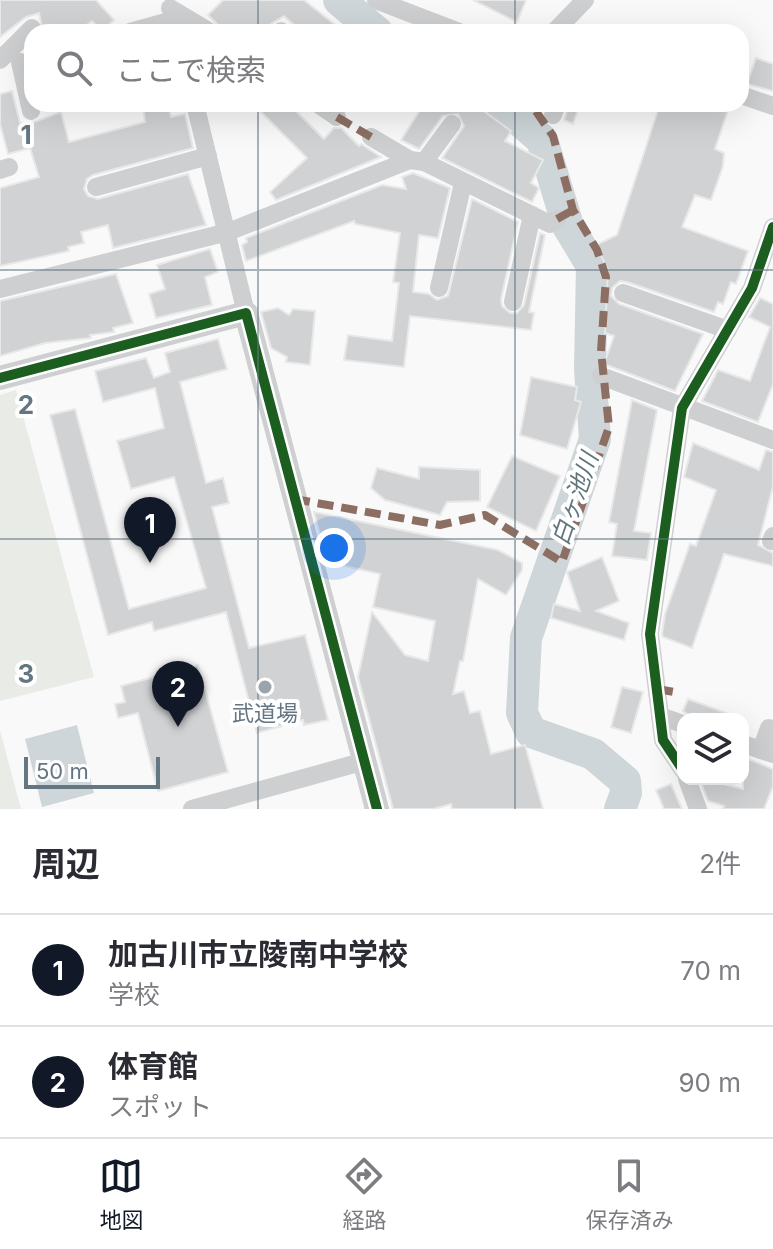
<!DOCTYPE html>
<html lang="ja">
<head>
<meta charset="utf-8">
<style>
  :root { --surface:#fff; --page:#f2f2f3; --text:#2b2b33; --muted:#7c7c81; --line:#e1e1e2; --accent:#111827 }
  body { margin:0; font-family:Inter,"Noto Sans JP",sans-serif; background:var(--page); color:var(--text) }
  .controls { position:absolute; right:24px; bottom:24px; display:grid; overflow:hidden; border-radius:16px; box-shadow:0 8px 32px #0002 }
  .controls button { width:72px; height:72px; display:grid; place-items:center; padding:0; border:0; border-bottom:2px solid var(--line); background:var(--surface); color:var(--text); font:40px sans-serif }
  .scale { position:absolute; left:24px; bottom:20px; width:136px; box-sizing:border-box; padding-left:8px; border:4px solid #657683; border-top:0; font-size:22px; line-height:28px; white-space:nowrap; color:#657683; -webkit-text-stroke:6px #fff; paint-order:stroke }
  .you { position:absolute; left:334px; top:548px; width:28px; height:28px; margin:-20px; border:6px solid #fff; border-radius:50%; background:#1a73e8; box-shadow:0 0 0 12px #1a73e833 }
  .badge { display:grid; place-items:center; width:52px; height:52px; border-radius:50%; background:var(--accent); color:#fff; font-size:26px; font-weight:700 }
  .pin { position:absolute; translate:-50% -66px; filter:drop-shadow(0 2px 4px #0008) }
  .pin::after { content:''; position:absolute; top:42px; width:28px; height:24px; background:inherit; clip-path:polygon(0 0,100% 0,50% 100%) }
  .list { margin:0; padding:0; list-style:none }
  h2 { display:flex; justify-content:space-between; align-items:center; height:104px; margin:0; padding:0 32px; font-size:34px }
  h2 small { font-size:26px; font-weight:400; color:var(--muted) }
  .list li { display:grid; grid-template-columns:52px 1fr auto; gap:24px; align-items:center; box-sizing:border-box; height:112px; padding:0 32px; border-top:2px solid var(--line) }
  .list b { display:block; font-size:30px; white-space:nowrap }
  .list p { margin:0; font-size:26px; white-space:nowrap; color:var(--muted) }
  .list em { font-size:26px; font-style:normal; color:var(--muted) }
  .icon { flex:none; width:44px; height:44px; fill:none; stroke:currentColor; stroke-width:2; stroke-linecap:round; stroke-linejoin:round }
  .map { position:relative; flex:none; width:773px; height:809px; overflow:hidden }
  .search { position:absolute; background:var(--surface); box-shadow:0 8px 32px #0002; left:24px; right:24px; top:24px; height:88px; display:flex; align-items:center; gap:20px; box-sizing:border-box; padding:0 28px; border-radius:24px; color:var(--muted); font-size:30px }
  .sheet { height:328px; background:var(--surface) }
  nav { display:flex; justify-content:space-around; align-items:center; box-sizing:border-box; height:112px; border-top:2px solid var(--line); background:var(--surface); font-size:22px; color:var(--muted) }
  nav a { display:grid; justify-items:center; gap:4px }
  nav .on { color:var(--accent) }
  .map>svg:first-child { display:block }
  .green { fill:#e8ebe6 }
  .water { fill:#ced6d9 }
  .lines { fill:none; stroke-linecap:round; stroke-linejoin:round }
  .river { stroke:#ced6d9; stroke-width:32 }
  .building { fill:#d0d2d3; stroke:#e8e8e8; stroke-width:2 }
  .minor { stroke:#cecfd0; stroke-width:18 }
  .tertiary { stroke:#cecfd0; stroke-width:24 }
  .quiet { stroke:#8d6e63; stroke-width:8; stroke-dasharray:16 8; stroke-linecap:butt }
  .cycleway-casing { stroke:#fff; stroke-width:15 }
  .cycleway { stroke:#1b5e20; stroke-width:10 }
  .grid { fill:none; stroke:#657683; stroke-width:2; stroke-opacity:0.55 }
  .poi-dot { fill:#99a4ac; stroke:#fff; stroke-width:3 }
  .labels { text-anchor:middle; stroke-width:8; stroke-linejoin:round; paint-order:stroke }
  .poi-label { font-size:22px; fill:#657683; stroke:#fff }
  .water-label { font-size:24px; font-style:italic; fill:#60757c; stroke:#fff }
  .grid-label { font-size:26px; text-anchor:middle; font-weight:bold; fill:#657683; stroke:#fff; stroke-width:8; stroke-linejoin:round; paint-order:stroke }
</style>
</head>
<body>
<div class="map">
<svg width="773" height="809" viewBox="0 0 773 809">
  <rect width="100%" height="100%" fill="#f9f9f9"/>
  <g class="green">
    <polygon points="16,390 94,677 0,701 0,395"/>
    <polygon points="0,731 21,809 0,809"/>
  </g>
  <polygon class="water" points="77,725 94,793 42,807 25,739"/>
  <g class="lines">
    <g class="river">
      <polyline points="339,0 377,32"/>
      <polyline points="501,104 542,140 568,226 592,266 590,369 595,439 526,638 522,713 531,732 593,754 625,781 626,793 620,809"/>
    </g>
  </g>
  <g class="building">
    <polygon points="0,0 96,0 114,20 102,31 92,21 78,32 43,32 39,13 26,17 0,37"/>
    <polygon points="223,0 304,0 344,32 302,32 284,16 271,24 269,32 225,32 208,15"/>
    <polygon points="473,0 526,0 517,22"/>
    <polygon points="756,58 773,64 773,91 747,84"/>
    <polygon points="12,91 20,123 34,122 61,112 69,142 145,122 143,104 168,104 171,117 185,114 193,148 93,175 87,179 84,189 88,196 98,199 188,174 206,225 113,248 108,225 81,232 84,243 68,247 69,251 0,266 0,188 39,177 30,148 8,154 0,124 0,94"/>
    <polygon points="253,104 289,104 324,139 334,128 341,128 359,146 361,144 381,157 276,200 270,192 307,158"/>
    <polygon points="424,104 474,104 511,131 505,141 543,160 531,183 539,188 532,202 442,158 464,126 458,114 443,116 419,149 401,140"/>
    <polygon points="569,104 580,104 573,124 564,120"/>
    <polygon points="660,104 730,104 715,149 724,153 723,166 711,200 695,195 682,227 748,251 736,284 731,282 723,304 718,302 714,312 627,282 620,281 612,288 611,296 619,304 703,334 675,391 604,364 614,336 605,333 608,270 596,245 617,235"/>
    <polygon points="413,173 450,188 438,238 419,235 413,292 429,294 437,300 448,296 472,199 518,222 501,299 502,306 510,313 517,313 524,305 540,233 545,235 529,312 534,313 531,330 410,316 404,367 344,360 348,335 392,341 399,283 393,282 400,233 355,224 354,221 246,261 242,245 247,242 246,238 382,185 406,189 402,177"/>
    <polygon points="210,249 218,272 205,277 212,305 156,318 149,294 165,289 157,265"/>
    <polygon points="116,274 133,323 113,328 114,332 90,335 91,338 45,343 0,356 0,301"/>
    <polygon points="760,298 773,304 773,384 758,422 702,401 718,370 750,381 770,327 749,317"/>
    <polygon points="278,308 289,315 293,309 315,311 310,365 286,362 287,357 271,348 261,312"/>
    <polygon points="218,339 227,369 180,382 206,483 223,478 229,503 212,507 249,648 305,635 328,720 304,725 303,720 257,733 226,612 154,631 152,622 108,635 50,415 75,409 129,609 206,588 174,477 131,489 117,441 164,428 155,388 103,402 95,371 146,358 154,378 170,372 165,353"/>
    <polygon points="531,377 577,387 575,400 581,402 567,449 520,435"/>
    <polygon points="632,400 657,410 634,531 651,533 647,560 612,556 617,524 609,522"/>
    <polygon points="693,443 759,470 766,450 773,452 773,486 758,545 773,553 773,566 724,554 692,648 663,637 662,634 665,614 690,544 696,546 716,490 684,477"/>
    <polygon points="512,456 560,476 536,531 487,507"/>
    <polygon points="419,467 480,470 480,501 447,502 440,515 385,500 371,488 377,468 419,479"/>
    <polygon points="314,512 498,550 522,563 522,570 506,595 478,579 463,661 460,661 453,694 464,691 470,713 480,711 491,754 525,745 543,809 452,809 451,804 434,809 393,809 358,677 372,612 405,655 428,661 435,621 373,607 380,574 327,562"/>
    <polygon points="602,557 619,601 596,611 629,623 624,640 551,618 554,604 580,611 567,572"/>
    <polygon points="198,665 228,772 158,791 138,713 118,718 115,704 125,702 121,686"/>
    <polygon points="622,687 643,692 631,733 611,727"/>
    <polygon points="688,699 737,717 737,719 693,718 683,711"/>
    <polygon points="743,757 773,769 773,786 764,809 723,809 724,806 708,801 702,786 704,779 743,789"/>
    <polygon points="671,784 682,809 664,809 656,790"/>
  </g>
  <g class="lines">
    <g class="minor">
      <polyline points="376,0 459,32"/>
      <polyline points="170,8 210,32"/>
      <polyline points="130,32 173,20"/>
      <polyline points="281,32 281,31"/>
      <polyline points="554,32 585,0"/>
      <polyline points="0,60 32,28"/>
      <polyline points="20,62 31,111"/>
      <polyline points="741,95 773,106"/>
      <polyline points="195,104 246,313"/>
      <polyline points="318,104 337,117"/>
      <polyline points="553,115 557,104"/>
      <polyline points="371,137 410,160 424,162 550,224 557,219"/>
      <polyline points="424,162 452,124"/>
      <polyline points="0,170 9,167"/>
      <polyline points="96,187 208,156"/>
      <polyline points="439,288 463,183"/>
      <polyline points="0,289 228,232 410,160"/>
      <polyline points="623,293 728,330"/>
      <polyline points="513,302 532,215"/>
      <polyline points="601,376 773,440"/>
      <polyline points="771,541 773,536"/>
      <polyline points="660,716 683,724"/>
      <polyline points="743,744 773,754"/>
      <polyline points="761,750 769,728"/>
      <polyline points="683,770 663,740 650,634 682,408 752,288 773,227"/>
      <polyline points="687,779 698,809"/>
      <polyline points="192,809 365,761"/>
    </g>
    <polyline class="tertiary" points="0,378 246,313 377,809"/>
    <g class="quiet">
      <polyline points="337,117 371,137"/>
      <polyline points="557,219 573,210"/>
      <polyline points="294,499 440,525 485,515 562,562 609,427 601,351 606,277 597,250 573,210 553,136 531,104"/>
      <polyline points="657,689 680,693"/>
    </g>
    <g class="cycleway-casing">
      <g id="cycleway">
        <polyline points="0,378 246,313 377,809"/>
        <polyline points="683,770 663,740 650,634 682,408 752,288 773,227"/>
      </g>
    </g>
    <use href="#cycleway" class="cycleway"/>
  </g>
  <path class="grid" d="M258,0v32M515,0v32M258,104v705M515,104v705M0,270h773M0,539h773"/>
  <circle class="poi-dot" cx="265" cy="687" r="8"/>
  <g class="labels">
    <g class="poi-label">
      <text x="265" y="721">武道場</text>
    </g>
    <g class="water-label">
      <text transform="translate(575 499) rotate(-71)" y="8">白ヶ池川</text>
    </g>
  </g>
  <g class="grid-label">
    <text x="26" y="144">1</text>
    <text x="26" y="414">2</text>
    <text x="26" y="683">3</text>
  </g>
</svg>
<div class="controls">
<button><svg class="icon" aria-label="layers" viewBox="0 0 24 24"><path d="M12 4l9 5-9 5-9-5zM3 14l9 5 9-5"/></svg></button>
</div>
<div class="scale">50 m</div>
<div class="you"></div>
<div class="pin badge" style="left:150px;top:563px">1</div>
<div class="pin badge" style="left:178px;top:727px">2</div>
<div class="search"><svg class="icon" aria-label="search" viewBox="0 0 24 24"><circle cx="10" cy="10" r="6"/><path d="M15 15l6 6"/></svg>ここで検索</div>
</div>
<section class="sheet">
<h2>周辺<small>2件</small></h2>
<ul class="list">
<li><span class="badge">1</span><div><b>加古川市立陵南中学校</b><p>学校</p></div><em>70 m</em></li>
<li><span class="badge">2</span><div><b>体育館</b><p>スポット</p></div><em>90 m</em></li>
</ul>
</section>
<nav>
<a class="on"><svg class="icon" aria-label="map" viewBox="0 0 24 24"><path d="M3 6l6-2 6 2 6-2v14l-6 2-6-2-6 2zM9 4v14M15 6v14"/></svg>地図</a>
<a><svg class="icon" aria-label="directions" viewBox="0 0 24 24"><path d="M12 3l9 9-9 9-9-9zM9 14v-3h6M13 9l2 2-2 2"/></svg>経路</a>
<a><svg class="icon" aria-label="saved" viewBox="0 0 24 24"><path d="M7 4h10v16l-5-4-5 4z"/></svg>保存済み</a>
</nav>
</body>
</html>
